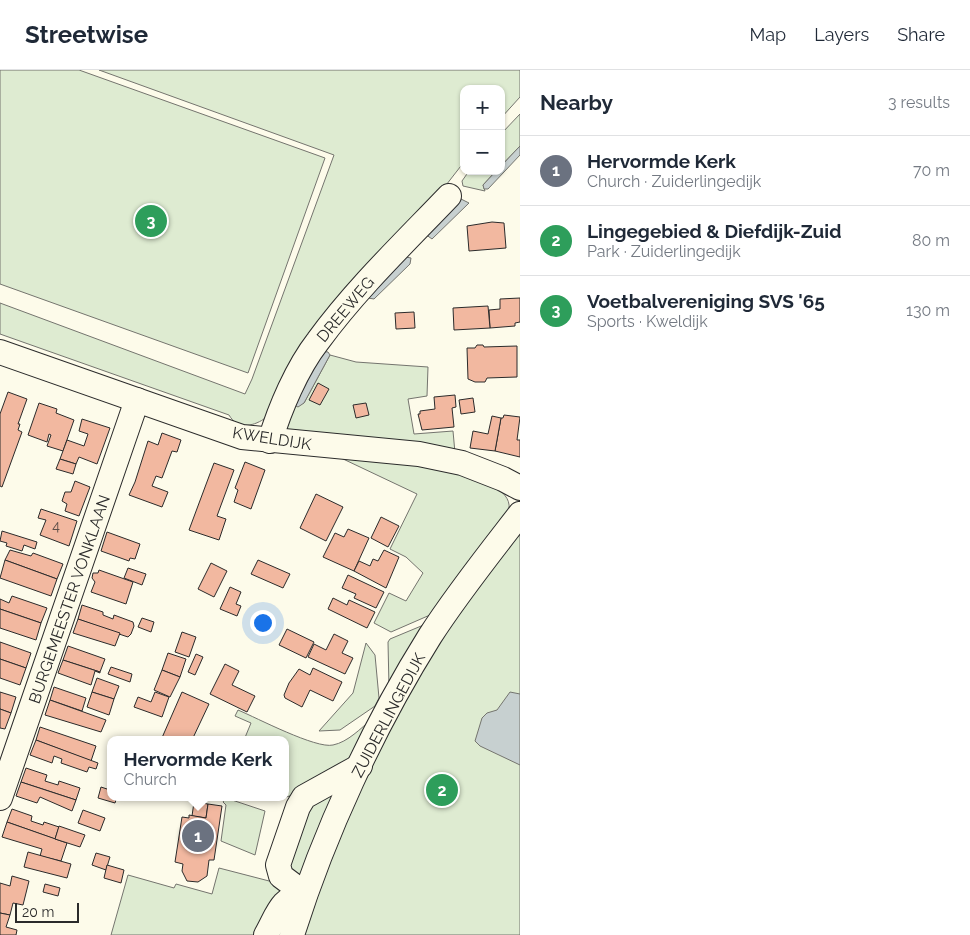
<!DOCTYPE html>
<html lang="en">
<head>
<meta charset="utf-8">
<style>
  :root { --surface:#fff; --page:#f2f2f3; --text:#1f2937; --muted:#747a83; --line:#e0e1e3; --accent:#db2777 }
  body { margin:0; font-family:Raleway,sans-serif; background:var(--page); color:var(--text) }
  .controls { position:absolute; right:15px; top:15px; display:grid; overflow:hidden; border-radius:10px; box-shadow:0 1px 4px #0004 }
  .controls button { width:45px; height:45px; display:grid; place-items:center; padding:0; border:0; border-bottom:1px solid var(--line); background:var(--surface); color:var(--text); font:25px sans-serif }
  .scale { position:absolute; left:15px; bottom:12px; width:64px; box-sizing:border-box; padding-left:5px; border:2px solid #2b2b2b; border-top:0; font-size:14px; line-height:18px; white-space:nowrap; color:#2b2b2b; -webkit-text-stroke:4px #fdfbea; paint-order:stroke }
  .you { position:absolute; left:262px; top:552px; width:18px; height:18px; margin:-12px; border:4px solid #fff; border-radius:50%; background:#1a73e8; box-shadow:0 0 0 8px #1a73e833 }
  .badge { display:grid; place-items:center; width:32px; height:32px; border-radius:50%; background:var(--accent); color:#fff; font-size:16px; font-weight:700 }
  .pin { position:absolute; translate:-50% -50%; border:2px solid #fff; box-shadow:0 1px 5px #0006 }
  .popup { position:absolute; left:107px; top:666px; width:182px; height:65px; box-sizing:border-box; display:grid; place-content:center; border-radius:10px; background:var(--surface); filter:drop-shadow(0 1px 4px #0005); font-size:16px; white-space:nowrap; color:var(--muted) }
  .popup b { font-size:19px; color:var(--text) }
  .popup::after { content:''; position:absolute; left:50%; top:100%; margin-left:-10px; border:10px solid transparent; border-top-color:var(--surface) }
  .list { margin:0; padding:0; list-style:none }
  h2 { display:flex; justify-content:space-between; align-items:center; height:65px; margin:0; padding:0 20px; font-size:21px }
  h2 small { font-size:16px; font-weight:400; color:var(--muted) }
  .list li { display:grid; grid-template-columns:32px 1fr auto; gap:15px; align-items:center; box-sizing:border-box; height:70px; padding:0 20px; border-top:1px solid var(--line) }
  .list b { display:block; font-size:19px; white-space:nowrap }
  .list p { margin:0; font-size:16px; white-space:nowrap; color:var(--muted) }
  .list em { font-size:16px; font-style:normal; color:var(--muted) }
  .map { position:relative; flex:none; width:520px; height:865px; overflow:hidden }
  header { display:flex; align-items:center; gap:30px; box-sizing:border-box; height:70px; padding:0 25px; background:var(--surface); border-bottom:1px solid var(--line) }
  header strong { font-size:24px }
  nav { display:flex; gap:28px; margin-inline-start:auto; font-size:18px }
  main { display:flex }
  aside { flex:1; background:var(--surface) }
  .map>svg:first-child { display:block }
  .green { fill:#deebd1; stroke:#74746e }
  .water { fill:#c7d0d0; stroke:#74746e }
  .building { fill:#f2b8a0; stroke:#2b2b2b }
  .lines { fill:none; stroke-linecap:round; stroke-linejoin:round }
  .minor-casing { stroke:#2b2b2b; stroke-width:26 }
  .minor { stroke:#fdfbea; stroke-width:24 }
  .labels { text-anchor:middle; stroke-width:4; stroke-linejoin:round; paint-order:stroke }
  .number-label { font-size:14px; fill:#5d4e48 }
  .street-label { font-size:16px; fill:#2b2b2b; stroke:#fdfbea }
</style>
</head>
<body>
<header>
<strong>Streetwise</strong>
<nav><a>Map</a><a>Layers</a><a>Share</a></nav>
</header>
<main>
<div class="map">
<svg width="520" height="865" viewBox="0 0 520 865">
  <rect width="100%" height="100%" fill="#fdfbea"/>
  <g class="green">
    <polygon points="0,0 79,0 325,88 248,303 0,214"/>
    <path d="M99,0h421v27l-19,21v-29h-37v73l-200,257c-12,8 -27,10 -35,-4l-229,-81v-31l245,91 7,-15 82,-224z"/>
    <polygon points="520,44 520,76 501,96 501,64"/>
    <polygon points="469,101 496,101 483,115 485,121 463,116 462,111"/>
    <polygon points="330,285 356,292 428,297 427,326 408,329 414,364 453,361 455,383 285,359 286,338 304,333"/>
    <path d="M339,385c29,3 176,13 170,54l-79,106 -39,17 -17,-9 15,-30 17,8 17,-28 -17,-16 -16,-8 27,-55 -76,-36z"/>
    <polygon points="520,455 520,865 299,865 359,718 429,584"/>
    <polygon points="426,554 389,618 388,572 390,569"/>
    <polygon points="366,573 375,585 379,628 375,636 340,660 319,661 353,623"/>
    <path d="M238,640c19,8 78,39 95,35 15,-3 28,-17 39,-26l-19,44 -55,31 -12,3v-57h-42l7,-17 -16,-7z"/>
    <polygon points="340,711 305,802 297,808 287,792 307,737"/>
    <polygon points="226,728 265,741 255,785 221,771 226,735 223,732"/>
    <polygon points="219,798 273,812 283,823 262,865 111,865 128,805 174,818 176,814 212,824"/>
  </g>
  <g class="water">
    <polygon points="520,76 520,85 488,119 484,119 483,115 496,101 501,101 501,96"/>
    <polygon points="461,129 469,133 432,169 425,164"/>
    <polygon points="406,187 411,188 410,194 374,229 368,228"/>
    <polygon points="320,281 328,282 330,285 304,333 298,337 294,335"/>
    <polygon points="510,622 520,624 520,695 480,676 475,671 482,648 487,643 497,640"/>
  </g>
  <g class="building">
    <polygon points="492,152 504,153 506,178 469,181 467,156"/>
    <polygon points="520,228 520,252 515,253 515,256 490,258 489,240 500,239 500,229"/>
    <polygon points="488,236 490,258 454,260 453,238"/>
    <polygon points="414,242 415,258 396,259 395,243"/>
    <polygon points="477,275 483,275 484,277 517,276 517,307 487,308 485,312 475,312 468,309 467,278 475,278"/>
    <polygon points="318,313 329,319 320,335 309,330"/>
    <polygon points="8,322 27,329 18,354 20,354 18,360 22,362 2,417 0,416 0,344"/>
    <polygon points="455,325 456,337 452,338 454,357 422,360 418,344 420,344 420,341 435,339 434,327"/>
    <polygon points="473,328 475,342 461,344 459,330"/>
    <polygon points="39,333 57,339 56,343 74,350 63,381 47,376 51,365 49,364 47,372 28,365"/>
    <polygon points="366,333 369,345 356,348 353,335"/>
    <polygon points="504,345 520,347 517,370 520,370 520,387 495,381 501,348 503,348"/>
    <polygon points="492,346 501,348 495,381 470,378 473,361 488,364"/>
    <polygon points="82,349 110,358 97,394 79,387 76,394 60,389 67,370 84,376 88,364 79,361"/>
    <polygon points="162,363 181,370 177,382 172,381 162,408 156,406 152,416 168,422 162,437 129,425 135,412 148,371 158,375"/>
    <polygon points="60,389 76,394 73,404 56,399"/>
    <polygon points="245,392 265,400 251,439 234,432 238,420 235,418"/>
    <polygon points="214,393 234,400 217,446 226,449 219,470 189,460"/>
    <polygon points="75,411 90,417 79,446 65,441 67,434 62,431 65,422 71,422"/>
    <polygon points="316,424 343,437 326,471 300,458"/>
    <polygon points="41,439 77,451 69,476 40,465 46,450 38,448"/>
    <polygon points="381,447 399,456 388,477 371,468"/>
    <polygon points="348,459 369,468 354,501 323,487 335,463 344,467"/>
    <polygon points="2,461 37,472 35,479 24,475 22,481 6,476 7,473 0,471"/>
    <polygon points="107,462 140,474 135,489 130,488 129,491 101,481"/>
    <polygon points="10,480 31,486 33,483 63,494 57,509 5,490"/>
    <polygon points="384,480 399,487 386,518 354,501 359,491 370,496 373,489 378,491"/>
    <polygon points="5,490 57,509 51,526 0,508"/>
    <polygon points="258,490 290,504 283,518 251,504"/>
    <polygon points="211,493 227,501 214,527 198,519"/>
    <polygon points="128,498 146,504 142,515 124,508"/>
    <polygon points="99,500 133,512 126,534 91,522 95,512 92,508 93,503 98,503"/>
    <polygon points="348,505 384,522 376,538 354,528 356,524 342,518"/>
    <polygon points="230,517 241,522 236,534 241,536 237,546 220,539"/>
    <polygon points="12,526 47,538 41,553 0,539 0,529 9,533"/>
    <polygon points="333,528 347,535 349,530 375,542 367,558 328,539"/>
    <polygon points="82,535 103,542 103,545 113,549 114,545 133,552 134,556 131,564 128,567 119,564 78,549"/>
    <polygon points="0,539 41,553 36,570 0,558"/>
    <polygon points="142,548 154,552 151,562 138,557"/>
    <polygon points="78,549 120,563 115,576 73,563"/>
    <polygon points="287,559 314,572 306,588 279,575"/>
    <polygon points="182,562 196,567 189,587 175,582"/>
    <polygon points="334,564 348,571 342,583 353,588 345,604 308,587 314,574 326,580"/>
    <polygon points="0,572 31,583 26,598 0,589"/>
    <polygon points="68,576 105,589 100,602 63,590"/>
    <polygon points="168,583 186,589 180,607 162,600"/>
    <polygon points="196,584 203,587 195,605 188,602"/>
    <polygon points="0,589 26,598 20,615 0,608"/>
    <polygon points="63,590 100,602 100,603 95,601 91,615 58,603"/>
    <polygon points="225,594 239,601 232,615 255,626 247,642 210,624"/>
    <polygon points="111,597 132,604 130,612 108,604"/>
    <polygon points="313,598 342,612 333,631 310,620 302,637 285,628 284,625 289,613 299,599 310,605"/>
    <polygon points="162,600 180,607 170,627 154,620"/>
    <polygon points="97,608 119,616 114,629 92,622"/>
    <polygon points="54,617 86,628 82,641 50,630"/>
    <polygon points="0,622 16,627 11,643 0,639"/>
    <polygon points="92,622 114,629 109,645 87,637"/>
    <polygon points="155,622 169,627 162,647 134,637 138,627 151,632"/>
    <polygon points="182,622 209,634 192,670 161,670"/>
    <polygon points="50,630 106,650 101,662 45,645"/>
    <polygon points="0,639 11,643 5,659 0,658"/>
    <polygon points="40,657 96,676 91,691 36,670"/>
    <polygon points="36,670 98,693 96,699 89,697 87,702 61,693 62,689 54,686 52,693 30,685"/>
    <polygon points="26,698 47,705 45,711 58,715 59,711 80,718 76,730 21,712"/>
    <polygon points="21,712 76,730 72,741 40,727 37,733 16,726"/>
    <polygon points="101,717 110,720 110,727 117,727 115,733 98,728"/>
    <polygon points="194,732 208,734 206,748 192,746"/>
    <polygon points="208,734 222,736 214,790 209,790 207,806 198,812 187,811 182,801 183,794 175,792 182,747 189,748 189,745 206,748"/>
    <polygon points="12,739 32,746 31,751 43,755 44,752 59,757 55,769 7,752"/>
    <polygon points="83,740 105,748 100,761 78,753"/>
    <polygon points="7,752 67,773 61,791 40,786 42,779 2,767"/>
    <polygon points="59,756 85,765 80,777 55,769"/>
    <polygon points="28,782 71,794 67,808 24,797"/>
    <polygon points="96,783 110,787 106,800 92,795"/>
    <polygon points="107,795 124,800 121,813 104,808"/>
    <polygon points="12,806 29,811 23,835 13,833 10,845 0,843 0,813 10,816"/>
    <polygon points="45,814 60,818 58,826 43,822"/>
    <polygon points="0,843 10,845 6,857 17,860 16,865 0,865"/>
  </g>
  <g class="lines">
    <g class="minor-casing">
      <g id="minor">
        <polyline points="0,282 242,367 419,384 462,393 503,409 520,418"/>
        <path d="M270,371c10,-33 27,-73 48,-100 38,-52 86,-98 131,-145"/>
        <polyline points="0,728 137,330"/>
        <polyline points="305,824 281,806 278,795 298,737 304,727 360,696"/>
        <path d="M266,865c11,-19 15,-39 39,-41"/>
        <path d="M292,865c32,-102 81,-208 138,-299 27,-42 59,-82 90,-122"/>
      </g>
    </g>
    <use href="#minor" class="minor"/>
  </g>
  <g class="labels">
    <g class="number-label">
      <text x="56" y="461">4</text>
    </g>
    <g class="street-label">
      <text transform="translate(345 239) rotate(-50)" y="6">DREEWEG</text>
      <text transform="translate(272 368) rotate(9)" y="6">KWELDIJK</text>
      <text transform="translate(69 529) rotate(-71)" y="6">BURGEMEESTER VONKLAAN</text>
      <text transform="translate(388 645) rotate(-62)" y="6">ZUIDERLINGEDIJK</text>
    </g>
  </g>
</svg>
<div class="controls">
<button>+</button>
<button>−</button>
</div>
<div class="scale">20 m</div>
<div class="you"></div>
<div class="pin badge" style="left:198px;top:766px;background:#6b7280">1</div>
<div class="popup"><b>Hervormde Kerk</b>Church</div>
<div class="pin badge" style="left:442px;top:720px;background:#2e9e5b">2</div>
<div class="pin badge" style="left:151px;top:151px;background:#2e9e5b">3</div>
</div>
<aside>
<h2>Nearby<small>3 results</small></h2>
<ul class="list">
<li><span class="badge" style="background:#6b7280">1</span><div><b>Hervormde Kerk</b><p>Church · Zuiderlingedijk</p></div><em>70 m</em></li>
<li><span class="badge" style="background:#2e9e5b">2</span><div><b>Lingegebied &amp; Diefdijk-Zuid</b><p>Park · Zuiderlingedijk</p></div><em>80 m</em></li>
<li><span class="badge" style="background:#2e9e5b">3</span><div><b>Voetbalvereniging SVS '65</b><p>Sports · Kweldijk</p></div><em>130 m</em></li>
</ul>
</aside>
</main>
</body>
</html>
